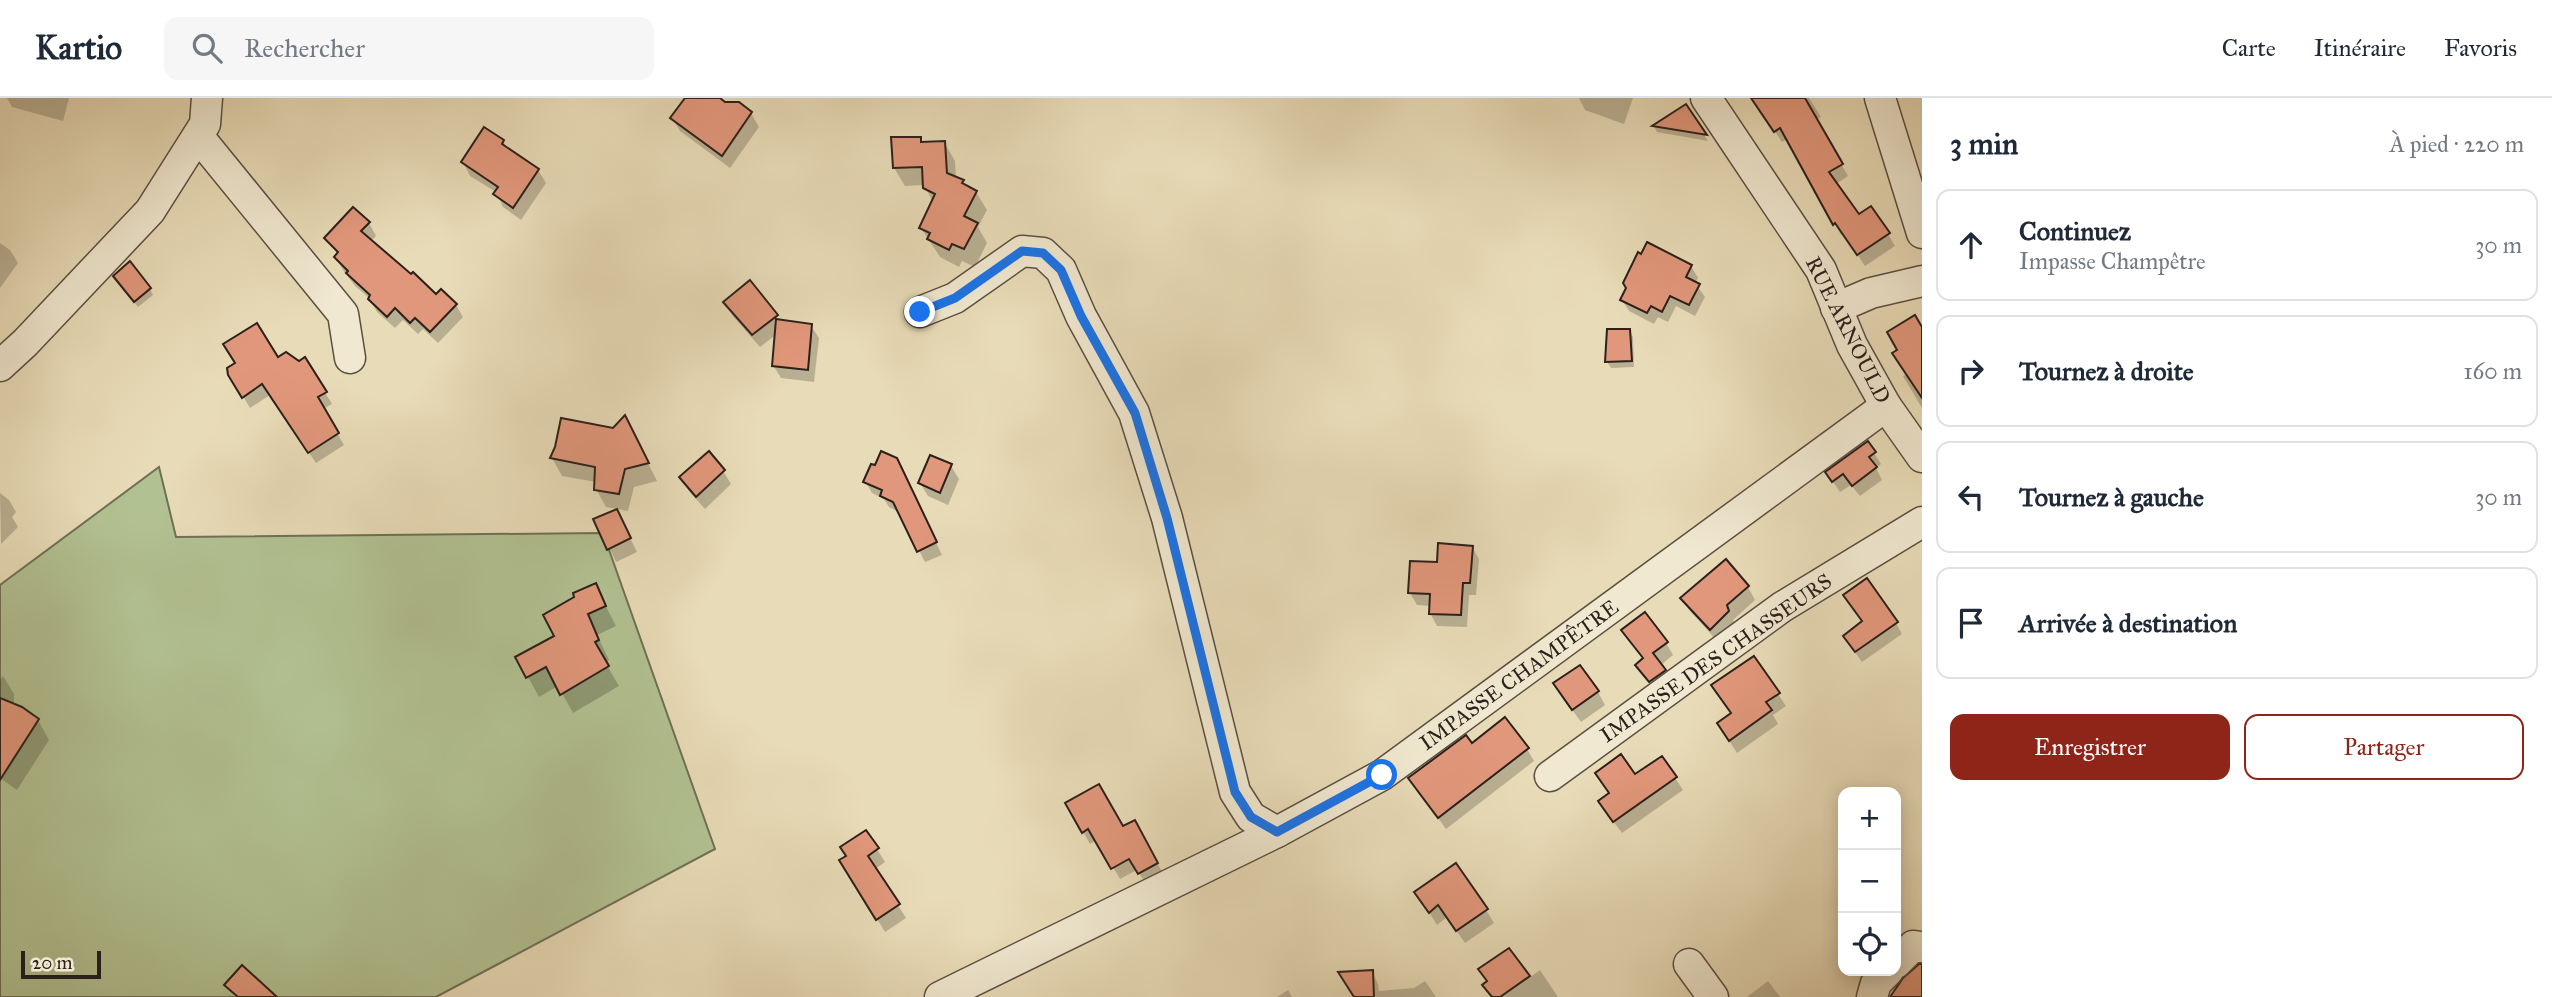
<!DOCTYPE html>
<html lang="fr">
<head>
<meta charset="utf-8">
<style>
  :root { --surface:#fff; --page:#f6f6f7; --text:#1f2937; --muted:#747a83; --line:#e0e1e3; --accent:#8f2418 }
  body { margin:0; font-family:"IM FELL Great Primer",serif; background:var(--page); color:var(--text) }
  .controls { position:absolute; right:21px; bottom:21px; display:grid; overflow:hidden; border-radius:14px; box-shadow:0 4px 18px #0003 }
  .controls button { width:63px; height:63px; display:grid; place-items:center; padding:0; border:0; border-bottom:2px solid var(--line); background:var(--surface); color:var(--text); font:35px sans-serif }
  .scale { position:absolute; left:21px; bottom:18px; width:80px; box-sizing:border-box; padding-left:7px; border:4px solid #2c201b; border-top:0; font-size:19px; line-height:24px; white-space:nowrap; color:#2c201b; -webkit-text-stroke:5px #f0e8d0; paint-order:stroke }
  .stop { position:absolute; width:21px; height:21px; margin:-16px; border:5px solid #1a73e8; border-radius:50%; background:#fff }
  .stop.end { background:#1a73e8; border-color:#fff; box-shadow:0 2px 7px #0008 }
  .list { margin:0; padding:0; list-style:none }
  h2 { display:flex; justify-content:space-between; align-items:center; height:91px; margin:0; padding:0 28px; font-size:30px }
  h2 small { font-size:23px; font-weight:400; color:var(--muted) }
  .list li { display:grid; grid-template-columns:46px 1fr auto; gap:21px; align-items:center; box-sizing:border-box; height:112px; margin:0 14px 14px; padding:0 14px; border:2px solid var(--line); border-radius:14px }
  .list b { display:block; font-size:26px; white-space:nowrap }
  .list p { margin:0; font-size:23px; white-space:nowrap; color:var(--muted) }
  .list em { font-size:23px; font-style:normal; color:var(--muted) }
  .actions { display:flex; gap:14px; padding:21px 28px }
  .actions a { flex:1; padding:16px 0; border:2px solid var(--accent); border-radius:14px; text-align:center; font-size:24px; color:var(--accent) }
  .actions .main { background:var(--accent); color:#fff }
  .icon { flex:none; width:38px; height:38px; fill:none; stroke:currentColor; stroke-width:2; stroke-linecap:round; stroke-linejoin:round }
  .map { position:relative; flex:none; width:1922px; height:899px; overflow:hidden }
  header { display:flex; align-items:center; gap:42px; box-sizing:border-box; height:98px; padding:0 35px; background:var(--surface); border-bottom:2px solid var(--line) }
  header strong { font-size:33px }
  nav { display:flex; gap:38px; margin-inline-start:auto; font-size:24px }
  .search { width:490px; height:63px; background:var(--page); display:flex; align-items:center; gap:18px; box-sizing:border-box; padding:0 24px; border-radius:14px; color:var(--muted); font-size:26px }
  main { display:flex }
  aside { flex:1; background:var(--surface) }
  .map>svg:first-child { display:block }
  .green { fill:#b2c192; stroke:#6f7056; stroke-width:2 }
  .shadow { fill:#0003 }
  .building { fill:#e1977b; stroke:#2c201b; stroke-width:2 }
  .lines { fill:none; stroke-linecap:round; stroke-linejoin:round }
  .minor-casing { stroke:#5b4f42; stroke-width:33 }
  .minor { stroke:#f0e8d0; stroke-width:30 }
  .route { stroke:#1a73e8; stroke-width:9 }
  .labels { text-anchor:middle; stroke-width:5; stroke-linejoin:round; paint-order:stroke }
  .street-label { font-size:21px; fill:#2c201b; stroke:#f0e8d0 }
</style>
</head>
<body>
<header>
<strong>Kartio</strong>
<div class="search"><svg class="icon" aria-label="search" viewBox="0 0 24 24"><circle cx="10" cy="10" r="6"/><path d="M15 15l6 6"/></svg>Rechercher</div>
<nav><a>Carte</a><a>Itinéraire</a><a>Favoris</a></nav>
</header>
<main>
<div class="map">
<svg width="1922" height="899" viewBox="0 0 1922 899">
  <rect width="100%" height="100%" fill="#e8dbb7"/>
  <filter id="stains"><feTurbulence type="fractalNoise" baseFrequency=".00286" numOctaves="4"/><feColorMatrix values="0 0 0 0 .2 0 0 0 0 .09 0 0 0 0 .02 0 0 0 .5 -.17"/></filter>
  <radialGradient id="worn" r=".72"><stop offset=".6" stop-color="#630" stop-opacity="0"/><stop offset="1" stop-color="#630" stop-opacity=".3"/></radialGradient>
  <polygon class="green" points="159,369 176,439 603,435 715,751 436,899 0,899 0,487"/>
  <g class="shadow">
    <polygon points="7,0 69,0 63,23 12,9"/>
    <polygon points="687,0 717,0 751,15 759,29 730,70 680,33 672,20"/>
    <polygon points="1579,0 1633,0 1624,26 1585,12"/>
    <polygon points="1753,0 1809,0 1821,19 1815,22 1848,78 1836,86 1859,119 1888,136 1895,148 1865,168 1843,135 1841,137 1788,41 1782,44"/>
    <polygon points="1685,9 1708,43 1657,34 1654,28"/>
    <polygon points="920,41 923,46 944,44 955,63 956,80 976,94 987,112 978,129 987,145 975,169 962,163 959,169 940,159 921,130 933,104 924,87 905,88 894,70"/>
    <polygon points="503,43 508,52 538,72 546,85 521,122 503,109 496,94 470,78 463,64"/>
    <polygon points="369,125 376,138 371,143 436,199 456,207 463,219 438,245 423,231 418,236 403,222 395,230 377,214 369,200 355,188 343,172 336,159 338,157 326,140"/>
    <polygon points="0,145 10,152 18,165 0,190"/>
    <polygon points="1691,168 1698,180 1695,185 1705,199 1695,218 1676,208 1668,224 1658,219 1654,226 1629,213 1622,202"/>
    <polygon points="119,184 150,191 153,197 138,209"/>
    <polygon points="749,185 780,223 811,228 819,240 814,284 781,280 773,267 777,236 760,249 732,217 725,204"/>
    <polygon points="1922,231 1922,310 1903,278 1907,276"/>
    <polygon points="1629,232 1633,239 1634,269 1611,270 1607,264"/>
    <polygon points="305,261 332,306 323,311 344,347 316,365 270,297 250,310 230,276 237,266 278,262 299,265"/>
    <polygon points="634,337 657,383 634,389 628,413 606,409 596,391 596,384 562,378 552,360"/>
    <polygon points="1874,355 1881,366 1876,370 1882,382 1860,398 1851,387 1840,394 1827,375"/>
    <polygon points="951,368 959,381 948,407 928,398 920,385"/>
    <polygon points="723,373 731,386 705,411 689,393 681,380"/>
    <polygon points="903,374 942,457 925,464 900,415 889,409 884,401 872,395 865,383"/>
    <polygon points="0,395 9,402 16,414 12,419 18,429 1,446"/>
    <polygon points="596,421 623,426 637,454 616,464"/>
    <polygon points="1472,449 1479,461 1476,497 1469,497 1467,529 1437,528 1430,515 1431,508 1417,507 1410,495 1438,466"/>
    <polygon points="595,487 616,528 597,537 609,562 605,564 619,588 573,615 558,588 539,599 517,559 556,538"/>
    <polygon points="1748,489 1755,502 1733,522 1736,527 1718,544 1690,513 1682,500"/>
    <polygon points="1896,525 1902,536 1862,564 1851,549"/>
    <polygon points="1623,532 1666,545 1673,557 1660,568 1671,586 1657,596 1638,567 1644,562"/>
    <polygon points="1754,560 1786,608 1773,617 1778,626 1737,655 1726,638"/>
    <polygon points="3,578 14,596 14,609 38,622 49,642 17,692 0,680 0,582"/>
    <polygon points="1598,594 1605,607 1581,624 1563,599"/>
    <polygon points="1471,648 1527,651 1534,663 1446,731 1410,680"/>
    <polygon points="1662,660 1683,692 1622,735 1607,715 1635,679"/>
    <polygon points="1067,705 1122,731 1134,724 1164,777 1147,787 1137,772 1120,781 1097,742 1090,746"/>
    <polygon points="866,734 885,764 875,771 906,820 885,834 842,763 848,759"/>
    <polygon points="1417,794 1486,812 1494,825 1465,845 1447,819 1437,827"/>
    <polygon points="1508,852 1529,880 1540,872 1558,899 1499,899 1481,872"/>
    <polygon points="1372,874 1378,886 1379,893 1414,890 1425,883 1436,899 1351,899"/>
    <polygon points="1768,883 1780,899 1747,899"/>
    <polygon points="1288,892 1292,899 1277,899"/>
  </g>
  <g class="building">
    <polygon points="685,0 720,0 725,4 739,4 752,14 722,58 670,20"/>
    <polygon points="1751,0 1805,0 1843,66 1829,74 1859,116 1871,108 1890,135 1857,157 1835,125 1833,127 1780,30 1774,34"/>
    <polygon points="1686,6 1707,37 1652,28"/>
    <polygon points="484,29 504,42 502,46 539,71 513,110 493,96 498,89 461,64"/>
    <polygon points="891,39 921,39 921,44 945,43 947,75 964,82 962,85 977,93 964,118 978,125 964,151 952,146 949,152 927,141 930,135 919,130 935,96 923,90 922,69 893,70"/>
    <polygon points="353,109 370,124 361,133 411,176 413,174 436,196 441,191 457,206 430,234 415,220 410,225 395,210 387,219 368,201 370,197 346,175 348,173 334,159 338,154 324,140"/>
    <polygon points="1647,144 1692,167 1686,179 1700,186 1689,207 1670,198 1662,214 1651,208 1647,215 1620,202 1626,190 1623,185 1638,154 1641,156"/>
    <polygon points="130,163 151,190 134,204 113,178"/>
    <polygon points="750,182 778,217 752,237 723,204"/>
    <polygon points="1915,217 1922,229 1922,300 1892,255 1897,252 1887,234"/>
    <polygon points="776,221 812,226 808,272 772,268"/>
    <polygon points="257,225 278,259 286,254 299,263 305,259 327,294 318,299 339,335 308,355 262,286 242,300 228,277 227,270 235,265 223,246"/>
    <polygon points="1607,231 1630,231 1632,263 1605,264"/>
    <polygon points="625,317 649,365 625,371 619,396 594,392 595,369 550,360 555,349 561,320 613,330"/>
    <polygon points="1868,343 1876,354 1869,359 1877,369 1852,388 1843,376 1832,384 1825,374"/>
    <polygon points="709,353 725,372 696,399 679,379"/>
    <polygon points="881,353 897,360 937,444 917,454 893,404 880,398 882,392 863,384 871,366 875,367"/>
    <polygon points="930,357 952,366 940,395 918,385"/>
    <polygon points="617,411 631,440 607,452 593,421"/>
    <polygon points="1438,445 1473,448 1470,485 1463,485 1461,517 1429,516 1430,496 1408,495 1410,463 1437,464"/>
    <polygon points="1726,461 1749,488 1727,507 1729,513 1710,532 1680,500"/>
    <polygon points="1867,480 1898,524 1855,554 1843,538 1862,523 1843,497"/>
    <polygon points="596,485 606,508 588,516 599,542 595,544 609,568 560,597 546,569 526,580 515,559 554,538 543,517 574,499 573,495"/>
    <polygon points="1645,514 1668,544 1653,555 1666,572 1649,584 1635,567 1643,560 1621,532"/>
    <polygon points="1754,558 1780,595 1766,604 1772,612 1729,643 1717,625 1731,615 1711,587"/>
    <polygon points="1580,567 1599,593 1572,612 1553,585"/>
    <polygon points="0,600 22,609 39,621 0,682"/>
    <polygon points="1505,619 1529,650 1438,720 1408,680 1466,637 1472,645"/>
    <polygon points="1621,656 1635,676 1662,658 1677,679 1613,724 1598,703 1609,695 1595,675"/>
    <polygon points="1099,686 1123,728 1135,722 1158,765 1138,776 1129,761 1111,771 1088,731 1082,735 1065,705"/>
    <polygon points="866,732 879,750 868,758 900,806 876,822 839,762 846,758 840,749"/>
    <polygon points="1456,765 1488,811 1456,833 1438,807 1429,815 1414,794"/>
    <polygon points="1509,850 1530,878 1500,899 1492,899 1482,887 1487,883 1478,871"/>
    <polygon points="1919,866 1922,866 1922,899 1890,899 1903,880"/>
    <polygon points="242,867 277,899 238,899 224,887"/>
    <polygon points="1373,872 1374,899 1354,899 1338,874"/>
  </g>
  <g class="lines">
    <g class="minor-casing">
      <g id="minor">
        <polyline points="1706,0 1821,172 1852,247 1886,308 1922,359"/>
        <polyline points="1880,0 1922,135"/>
        <polyline points="198,38 343,216 350,260"/>
        <polyline points="1836,210 1871,195 1922,183"/>
        <polyline points="920,214 955,200 1022,153 1043,155 1061,172 1081,218 1134,315 1167,420 1235,694 1251,719 1277,734"/>
        <polyline points="0,268 25,245 150,113 205,26 207,0"/>
        <polyline points="1550,678 1782,509 1922,424"/>
        <polyline points="1896,865 1913,848 1922,849"/>
        <polyline points="1689,866 1713,899"/>
        <polyline points="940,899 1277,734 1382,677 1886,308"/>
        <polyline points="1872,899 1876,885 1888,873"/>
      </g>
    </g>
    <use href="#minor" class="minor"/>
  </g>
  <g class="lines">
    <polyline class="route" points="920,214 955,200 1022,153 1043,155 1061,172 1081,218 1135,315 1167,420 1235,694 1251,719 1277,734 1382,677"/>
  </g>
  <g class="labels">
    <g class="street-label">
      <text transform="translate(1848 232) rotate(63)" y="7">RUE ARNOULD</text>
      <text transform="translate(1716 560) rotate(-35)" y="7">IMPASSE DES CHASSEURS</text>
      <text transform="translate(1519 577) rotate(-36)" y="7">IMPASSE CHAMPÊTRE</text>
    </g>
  </g>
  <rect width="100%" height="100%" filter="url(#stains)"/>
  <rect width="100%" height="100%" fill="url(#worn)"/>
</svg>
<div class="controls">
<button>+</button>
<button>−</button>
<button><svg class="icon" aria-label="locate" viewBox="0 0 24 24"><circle cx="12" cy="12" r="6"/><path d="M12 2v4M12 18v4M2 12h4M18 12h4"/></svg></button>
</div>
<div class="scale">20 m</div>
<div class="stop" style="left:1382px;top:677px"></div>
<div class="stop end" style="left:920px;top:214px"></div>
</div>
<aside>
<h2>3 min<small>À pied · 220 m</small></h2>
<ul class="list">
<li><svg class="icon" aria-label="ahead" viewBox="0 0 24 24"><path d="M12 20V5M6 11l6-6 6 6"/></svg><div><b>Continuez</b><p>Impasse Champêtre</p></div><em>30 m</em></li>
<li><svg class="icon" aria-label="right" viewBox="0 0 24 24"><path d="M7 20v-9h11M14 6l5 5-5 5"/></svg><div><b>Tournez à droite</b></div><em>160 m</em></li>
<li><svg class="icon" aria-label="left" viewBox="0 0 24 24"><path d="M17 20v-9H6M10 6l-5 5 5 5"/></svg><div><b>Tournez à gauche</b></div><em>30 m</em></li>
<li><svg class="icon" aria-label="arrive" viewBox="0 0 24 24"><path d="M6 21V4h12l-3 4 3 4H6"/></svg><div><b>Arrivée à destination</b></div></li>
</ul>
<div class="actions"><a class="main">Enregistrer</a><a>Partager</a></div>
</aside>
</main>
</body>
</html>
